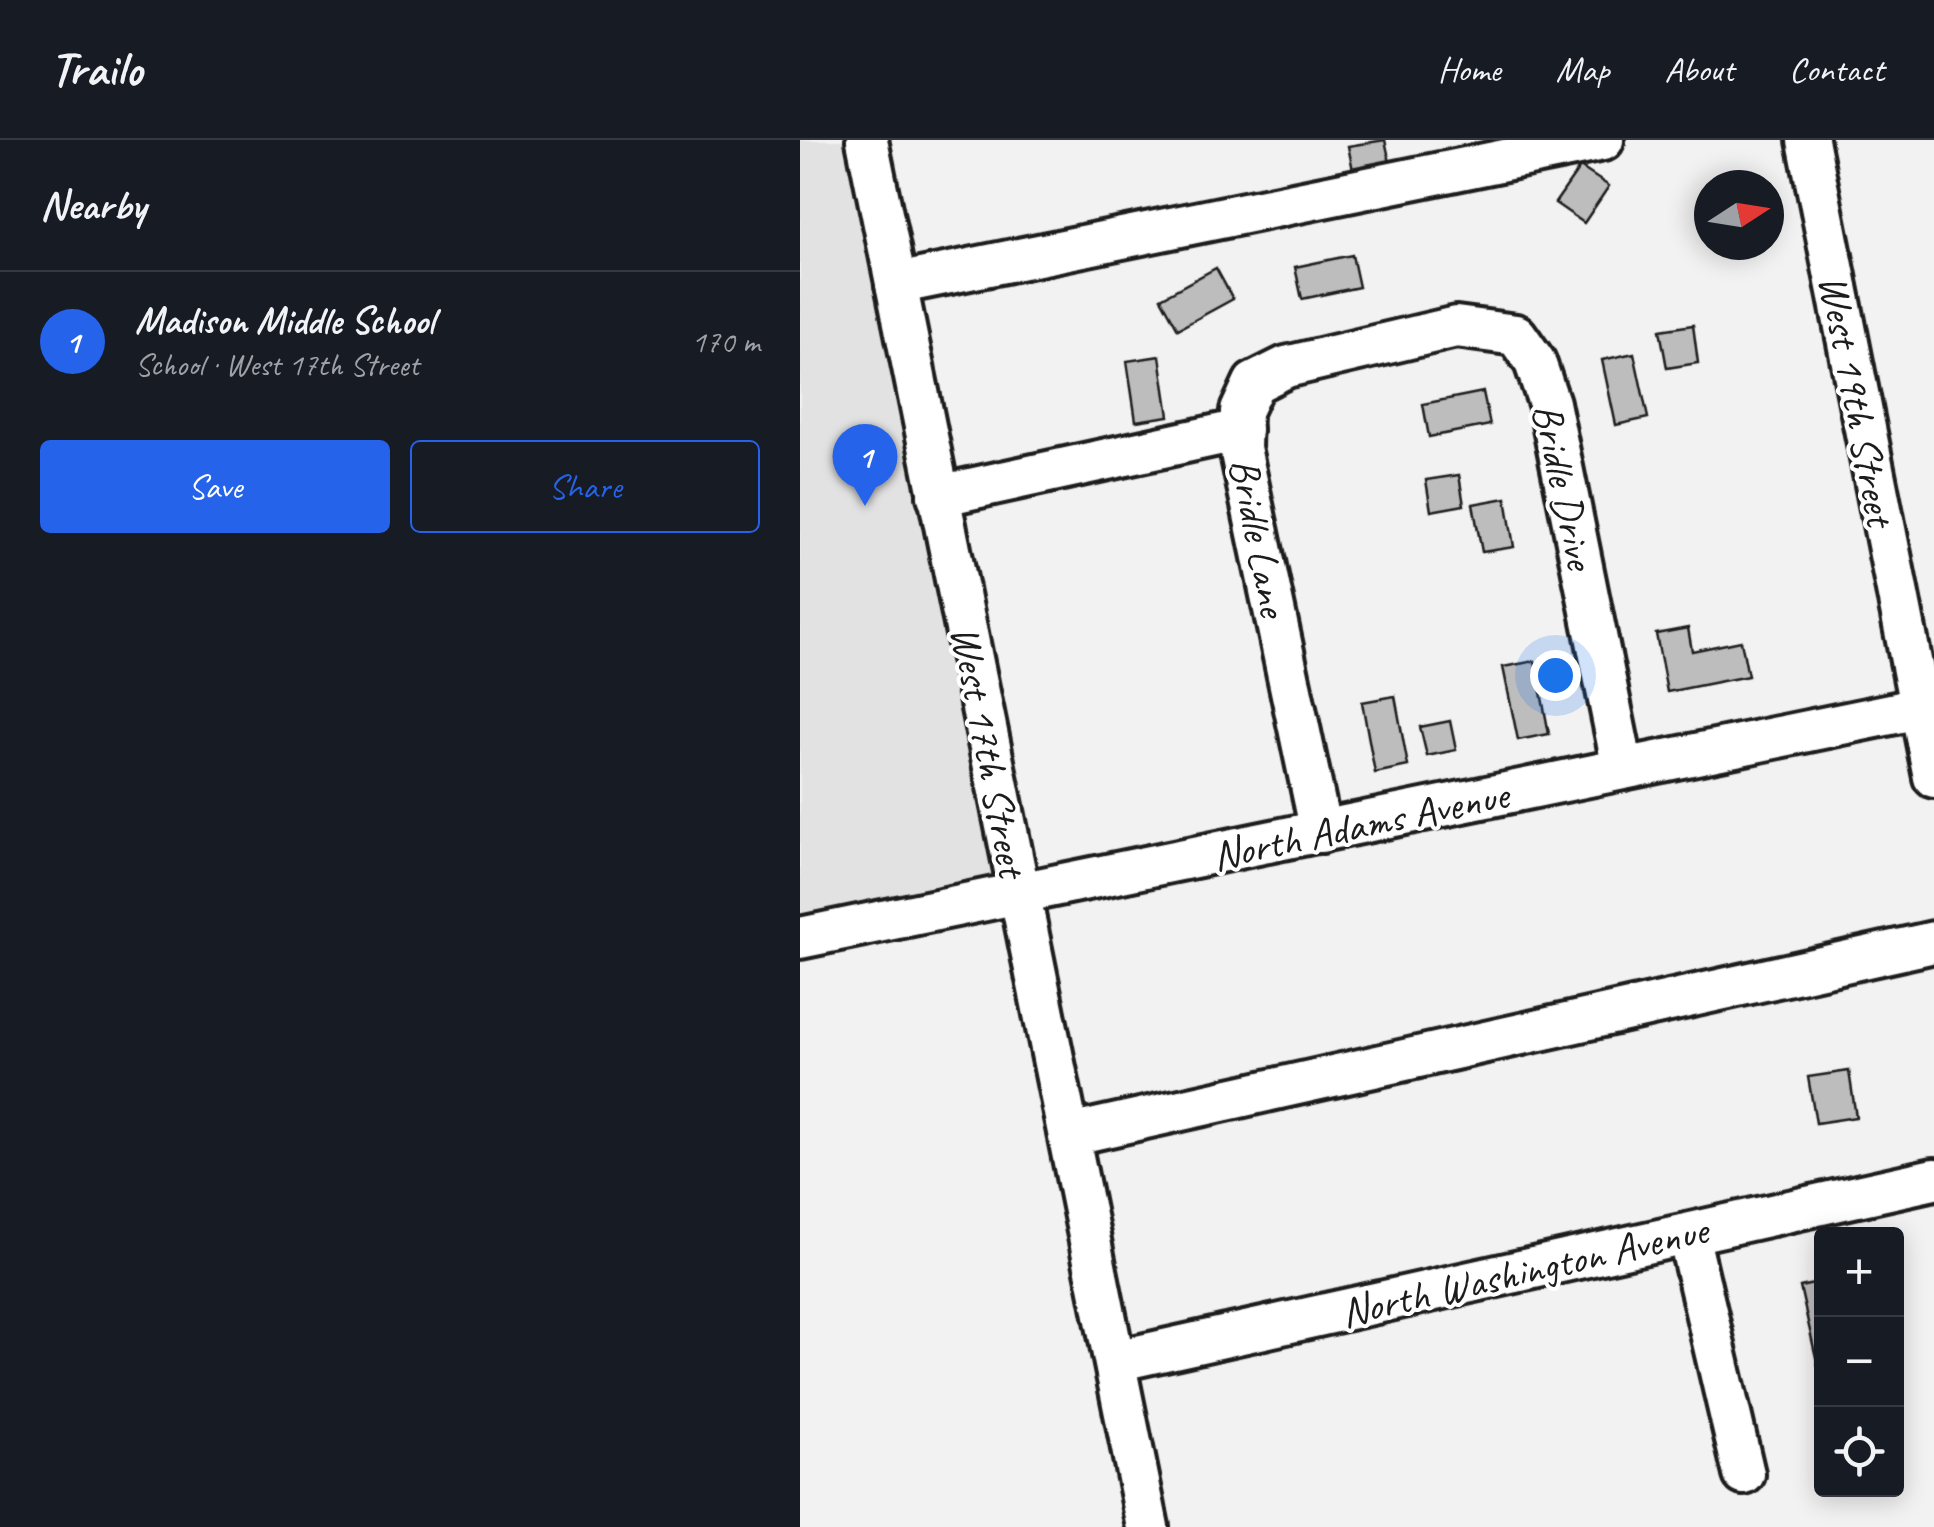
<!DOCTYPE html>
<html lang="en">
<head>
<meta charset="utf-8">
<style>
  :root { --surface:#171b24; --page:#20242c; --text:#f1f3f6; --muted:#9ea1a6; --line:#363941; --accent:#2563eb }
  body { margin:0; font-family:Caveat,sans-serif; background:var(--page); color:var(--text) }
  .controls { position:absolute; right:30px; bottom:30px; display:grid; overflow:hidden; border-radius:10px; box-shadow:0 5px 25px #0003 }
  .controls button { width:90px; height:90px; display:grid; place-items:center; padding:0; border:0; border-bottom:2px solid var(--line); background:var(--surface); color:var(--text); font:50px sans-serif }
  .compass { position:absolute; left:894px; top:30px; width:90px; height:90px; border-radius:50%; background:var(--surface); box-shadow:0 5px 25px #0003; rotate:78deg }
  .you { position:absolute; left:755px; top:535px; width:35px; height:35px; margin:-25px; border:8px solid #fff; border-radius:50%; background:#1a73e8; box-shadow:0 0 0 15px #1a73e833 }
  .badge { display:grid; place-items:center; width:65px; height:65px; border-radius:50%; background:var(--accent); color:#fff; font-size:32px; font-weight:700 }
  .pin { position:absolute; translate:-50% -82px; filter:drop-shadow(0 2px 5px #0008) }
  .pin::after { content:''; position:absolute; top:52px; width:35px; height:30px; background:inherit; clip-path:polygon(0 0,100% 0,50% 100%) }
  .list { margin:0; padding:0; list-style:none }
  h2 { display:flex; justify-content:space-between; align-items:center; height:130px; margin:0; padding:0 40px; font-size:42px }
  h2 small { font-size:32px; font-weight:400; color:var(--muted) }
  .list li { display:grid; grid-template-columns:65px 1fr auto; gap:30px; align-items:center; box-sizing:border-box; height:140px; padding:0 40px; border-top:2px solid var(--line) }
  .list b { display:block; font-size:38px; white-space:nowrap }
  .list p { margin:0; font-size:32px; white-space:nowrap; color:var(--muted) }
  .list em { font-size:32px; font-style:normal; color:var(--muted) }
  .actions { display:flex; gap:20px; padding:30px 40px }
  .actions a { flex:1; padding:22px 0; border:2px solid var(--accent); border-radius:10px; text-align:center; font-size:35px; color:var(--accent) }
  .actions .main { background:var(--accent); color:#fff }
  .icon { flex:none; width:55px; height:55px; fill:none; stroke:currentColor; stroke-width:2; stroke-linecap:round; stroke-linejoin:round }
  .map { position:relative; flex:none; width:1134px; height:1387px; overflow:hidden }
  header { display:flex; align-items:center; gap:60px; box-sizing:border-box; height:140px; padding:0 50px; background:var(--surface); border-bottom:2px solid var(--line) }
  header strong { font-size:48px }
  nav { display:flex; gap:55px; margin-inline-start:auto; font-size:35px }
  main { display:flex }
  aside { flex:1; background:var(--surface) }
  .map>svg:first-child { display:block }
  .built { fill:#e2e2e2 }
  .building { fill:#bdbdbd; stroke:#1c1c1c; stroke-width:2.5 }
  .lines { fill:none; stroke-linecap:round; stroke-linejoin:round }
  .minor-casing { stroke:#1c1c1c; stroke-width:48 }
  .minor { stroke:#fff; stroke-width:40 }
  .labels { text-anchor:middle; stroke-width:8; stroke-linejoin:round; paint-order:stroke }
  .street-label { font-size:42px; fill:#1c1c1c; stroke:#fff }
</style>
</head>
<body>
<header>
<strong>Trailo</strong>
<nav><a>Home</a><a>Map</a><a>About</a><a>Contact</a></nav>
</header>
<main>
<aside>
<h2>Nearby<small></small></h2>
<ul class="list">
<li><span class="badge">1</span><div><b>Madison Middle School</b><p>School · West 17th Street</p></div><em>170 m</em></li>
</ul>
<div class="actions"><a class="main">Save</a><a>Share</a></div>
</aside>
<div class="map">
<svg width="1134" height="1387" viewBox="0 0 1134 1387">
  <rect width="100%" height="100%" fill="#f2f2f2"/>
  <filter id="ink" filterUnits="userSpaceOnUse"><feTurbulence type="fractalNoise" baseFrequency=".01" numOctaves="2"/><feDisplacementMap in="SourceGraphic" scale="20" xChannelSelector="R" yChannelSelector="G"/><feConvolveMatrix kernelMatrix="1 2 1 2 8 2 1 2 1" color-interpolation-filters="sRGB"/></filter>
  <g filter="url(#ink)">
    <polygon class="built" points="0,0 56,0 205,732 0,774"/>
    <g class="building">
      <polygon points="585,0 591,27 554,35 548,6"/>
      <polygon points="780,27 809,46 784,83 755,63"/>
      <polygon points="552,115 559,147 502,159 495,127"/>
      <polygon points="416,128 433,159 378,189 361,158"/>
      <polygon points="893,185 898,223 867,228 860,190"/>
      <polygon points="834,213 848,278 816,285 802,220"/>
      <polygon points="360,216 369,276 336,281 327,221"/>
      <polygon points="683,252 690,285 629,297 623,264"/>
      <polygon points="659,335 664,365 631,371 626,340"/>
      <polygon points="706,358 714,407 682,412 673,364"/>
      <polygon points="888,488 892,511 941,501 948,536 867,552 856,494"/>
      <polygon points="735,521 749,594 718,600 703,527"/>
      <polygon points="595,556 608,626 575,633 562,562"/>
      <polygon points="650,581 656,610 627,616 620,587"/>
      <polygon points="1049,931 1056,977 1016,983 1008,937"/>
      <polygon points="1022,1142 1022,1244 1000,1147"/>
    </g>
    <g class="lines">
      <g class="minor-casing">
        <g id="minor">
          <polyline points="67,0 348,1387"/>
          <polyline points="1008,0 1134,637"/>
          <polyline points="96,144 803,0"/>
          <polyline points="138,356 441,290"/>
          <polyline points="521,692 440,308 441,271 454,243 486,227 656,187 716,195 735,222 749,263 823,629"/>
          <polyline points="0,798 1120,568"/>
          <polyline points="269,995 1134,802"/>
          <polyline points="888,1094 944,1334"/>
          <polyline points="315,1221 1134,1039"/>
        </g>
      </g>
      <use href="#minor" class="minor"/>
    </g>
  </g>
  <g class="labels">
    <g class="street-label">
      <text transform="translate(1058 260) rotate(79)" y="15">West 19th Street</text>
      <text transform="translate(765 346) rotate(78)" y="15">Bridle Drive</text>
      <text transform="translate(460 397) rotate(79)" y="15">Bridle Lane</text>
      <text transform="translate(190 611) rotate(79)" y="15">West 17th Street</text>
      <text transform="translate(560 684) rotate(-12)" y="15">North Adams Avenue</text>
      <text transform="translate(724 1130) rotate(-13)" y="15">North Washington Avenue</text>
    </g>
  </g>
</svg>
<div class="controls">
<button>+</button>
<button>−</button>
<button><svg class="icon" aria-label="locate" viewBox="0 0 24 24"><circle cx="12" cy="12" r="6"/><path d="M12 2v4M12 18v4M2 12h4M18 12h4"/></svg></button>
</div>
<svg class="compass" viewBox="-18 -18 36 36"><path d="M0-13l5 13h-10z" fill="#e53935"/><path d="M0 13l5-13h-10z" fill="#9ea1a6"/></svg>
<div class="you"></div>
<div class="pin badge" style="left:65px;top:366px">1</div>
</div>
</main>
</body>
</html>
